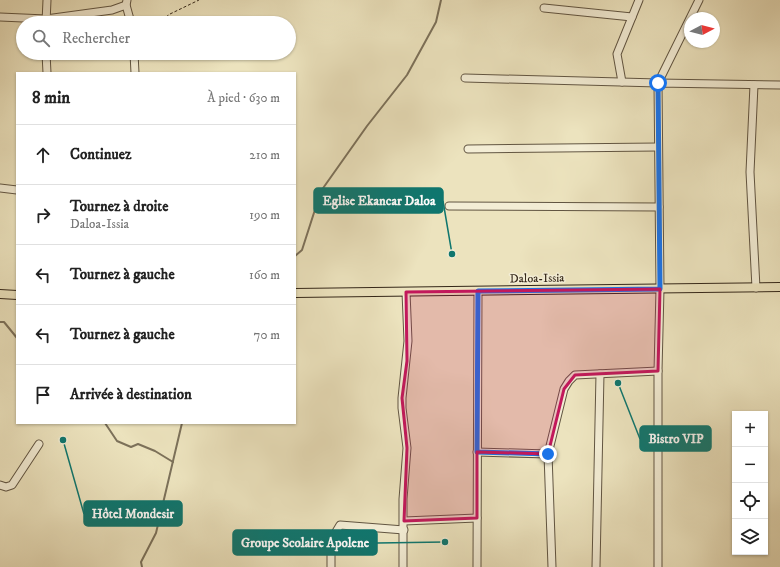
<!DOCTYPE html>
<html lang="fr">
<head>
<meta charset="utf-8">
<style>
  :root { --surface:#fff; --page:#f2f2f2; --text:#222; --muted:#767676; --line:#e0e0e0 }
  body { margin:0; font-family:"IM FELL DW Pica",serif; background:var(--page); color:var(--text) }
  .controls { position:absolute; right:12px; bottom:12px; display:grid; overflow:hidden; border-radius:0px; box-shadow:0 1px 3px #0004 }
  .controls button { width:36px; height:36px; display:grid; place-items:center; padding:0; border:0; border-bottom:1px solid var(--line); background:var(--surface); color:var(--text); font:20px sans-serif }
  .compass { position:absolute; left:684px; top:12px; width:36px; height:36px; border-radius:50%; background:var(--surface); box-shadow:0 1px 3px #0004; rotate:83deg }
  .stop { position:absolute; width:12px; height:12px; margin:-9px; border:3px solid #1a73e8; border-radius:50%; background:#fff }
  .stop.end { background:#1a73e8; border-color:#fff; box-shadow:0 1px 4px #0008 }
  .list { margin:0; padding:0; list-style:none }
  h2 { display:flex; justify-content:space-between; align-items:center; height:52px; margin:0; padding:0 16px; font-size:17px }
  h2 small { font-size:13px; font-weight:400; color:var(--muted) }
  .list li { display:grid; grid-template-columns:26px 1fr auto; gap:12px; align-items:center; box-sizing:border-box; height:60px; padding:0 16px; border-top:1px solid var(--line) }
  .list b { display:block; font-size:15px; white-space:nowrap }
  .list p { margin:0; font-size:13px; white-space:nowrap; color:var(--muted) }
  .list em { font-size:13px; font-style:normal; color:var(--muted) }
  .icon { flex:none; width:22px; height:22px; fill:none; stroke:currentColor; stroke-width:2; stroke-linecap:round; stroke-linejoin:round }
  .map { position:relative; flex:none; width:780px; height:567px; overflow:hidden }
  .search { position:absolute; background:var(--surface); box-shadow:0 1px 3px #0004; left:16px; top:16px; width:280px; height:44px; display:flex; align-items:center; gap:10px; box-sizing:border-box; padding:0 14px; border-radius:22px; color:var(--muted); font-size:15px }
  .panel { position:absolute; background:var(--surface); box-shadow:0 1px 3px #0004; left:16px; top:72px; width:280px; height:352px; border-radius:0px }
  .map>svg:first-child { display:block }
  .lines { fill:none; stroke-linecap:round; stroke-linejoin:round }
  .stream { stroke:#7c715a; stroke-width:2 }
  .minor-casing { stroke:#615542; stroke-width:9 }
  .major-casing { stroke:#332618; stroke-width:10 }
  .path { stroke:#332618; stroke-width:1; stroke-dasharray:3 2; stroke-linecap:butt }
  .minor { stroke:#f3edd5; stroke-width:7 }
  .major { stroke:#ece3be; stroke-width:8 }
  .route { stroke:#1a73e8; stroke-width:5 }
  .marked { fill:#c2185b; fill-opacity:0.2; stroke:#c2185b; stroke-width:3; stroke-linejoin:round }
  .labels { text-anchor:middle; stroke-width:3; stroke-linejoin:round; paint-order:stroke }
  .street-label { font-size:12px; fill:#332618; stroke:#f3edd5 }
  .leader { fill:none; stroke:#0f766e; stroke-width:1.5 }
  .callout-dot { fill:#0f766e; stroke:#f3edd5; stroke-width:1.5 }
  .callout { fill:#0f766e; stroke:#0f766e; stroke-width:1.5 }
  .callout-label { font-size:13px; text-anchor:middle; font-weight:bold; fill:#fff }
</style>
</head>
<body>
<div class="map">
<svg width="780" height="567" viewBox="0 0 780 567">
  <rect width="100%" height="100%" fill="#ece3be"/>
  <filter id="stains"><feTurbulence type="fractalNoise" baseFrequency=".005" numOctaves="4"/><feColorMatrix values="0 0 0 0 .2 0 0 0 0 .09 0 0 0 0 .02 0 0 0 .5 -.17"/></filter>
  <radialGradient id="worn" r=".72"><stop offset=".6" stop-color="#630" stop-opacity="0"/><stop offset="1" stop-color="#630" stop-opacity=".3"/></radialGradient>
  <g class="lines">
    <g class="stream">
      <polyline points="295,256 302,250 321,191 367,126 407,75 436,22 441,0"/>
      <polyline points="0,322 4,322 17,338"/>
      <polyline points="105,423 117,441 131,447 138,444 155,451 173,462"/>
      <polyline points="142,567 141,562 156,533 182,423"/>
    </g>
    <g class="minor-casing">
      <g id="minor">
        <polyline points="127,0 126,5 131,23"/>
        <polyline points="544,8 632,17"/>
        <polyline points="0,17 46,19 112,10 126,5"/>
        <polyline points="46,23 47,0"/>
        <polyline points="46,53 47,73"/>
        <polyline points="134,53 135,73"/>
        <polyline points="465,78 658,83 699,0"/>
        <polyline points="622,82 617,54 639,0"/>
        <polyline points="754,85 750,172 756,288"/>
        <polyline points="468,149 658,147"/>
        <polyline points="0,188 17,190"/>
        <polyline points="449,206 659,207"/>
        <polyline points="477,452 548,454"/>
        <polyline points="0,485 6,487 12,485 39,444"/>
        <polyline points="404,521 477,518"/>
        <polyline points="331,567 331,540 340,525 404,530"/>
        <polyline points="403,567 403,499 407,448 402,408 402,398 408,341 406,292"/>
        <polyline points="477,567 478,291"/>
        <polyline points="552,567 548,454 564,389 569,381 575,375 658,371"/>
        <polyline points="596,567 600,374"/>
        <polyline points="658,567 658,371 660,289 658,83 780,85"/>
      </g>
    </g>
    <g class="major-casing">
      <g id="major">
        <polyline points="295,293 780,287"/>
        <polyline points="0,294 17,295"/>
      </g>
    </g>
    <polyline class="path" points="158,23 170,14 199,0"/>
    <use href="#minor" class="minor"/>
    <use href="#major" class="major"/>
  </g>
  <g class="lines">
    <polyline class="route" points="548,454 477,452 478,291 660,289 658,83"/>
  </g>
  <path class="marked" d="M660,289l-2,82 -83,4 -11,14 -16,65 -71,-2v66l-73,3 3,-73 -5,-50 5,-37 -1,-69z"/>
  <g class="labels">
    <g class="street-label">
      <text transform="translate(537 278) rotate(-1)" y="4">Daloa-Issia</text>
    </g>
  </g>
  <path class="leader" d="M452 254L443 201M618 383L640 439M63 440L84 514M445 542L377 543"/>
  <g class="callout-dot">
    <circle cx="452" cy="254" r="4"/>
    <circle cx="618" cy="383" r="4"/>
    <circle cx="63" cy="440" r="4"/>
    <circle cx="445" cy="542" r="4"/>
  </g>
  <g class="callout">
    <rect x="314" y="188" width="129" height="25" rx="4"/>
    <rect x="640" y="426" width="71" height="25" rx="4"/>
    <rect x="84" y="501" width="98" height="25" rx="4"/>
    <rect x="233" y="530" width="144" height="25" rx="4"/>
  </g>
  <g class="callout-label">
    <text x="379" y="205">Eglise Ekancar Daloa</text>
    <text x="676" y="443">Bistro VIP</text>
    <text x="133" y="518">Hôtel Mondesir</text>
    <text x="305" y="547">Groupe Scolaire Apolene</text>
  </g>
  <rect width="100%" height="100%" filter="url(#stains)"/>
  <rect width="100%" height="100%" fill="url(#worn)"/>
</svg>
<div class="controls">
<button>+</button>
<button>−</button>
<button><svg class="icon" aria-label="locate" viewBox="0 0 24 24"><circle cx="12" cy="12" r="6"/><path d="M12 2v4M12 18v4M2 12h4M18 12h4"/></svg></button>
<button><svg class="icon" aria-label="layers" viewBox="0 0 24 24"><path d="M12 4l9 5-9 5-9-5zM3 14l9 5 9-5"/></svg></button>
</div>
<svg class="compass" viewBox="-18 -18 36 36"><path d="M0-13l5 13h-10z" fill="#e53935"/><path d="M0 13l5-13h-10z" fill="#767676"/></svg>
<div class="stop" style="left:658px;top:83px"></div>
<div class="stop end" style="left:548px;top:454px"></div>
<div class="search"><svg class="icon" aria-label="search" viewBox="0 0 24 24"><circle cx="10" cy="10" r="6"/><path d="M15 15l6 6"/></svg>Rechercher</div>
<section class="panel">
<h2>8 min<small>À pied · 630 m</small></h2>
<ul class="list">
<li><svg class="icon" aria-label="ahead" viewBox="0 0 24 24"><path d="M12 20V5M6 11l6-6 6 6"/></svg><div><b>Continuez</b></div><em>210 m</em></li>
<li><svg class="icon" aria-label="right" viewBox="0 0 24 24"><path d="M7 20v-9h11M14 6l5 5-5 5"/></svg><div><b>Tournez à droite</b><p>Daloa-Issia</p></div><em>190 m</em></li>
<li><svg class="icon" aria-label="left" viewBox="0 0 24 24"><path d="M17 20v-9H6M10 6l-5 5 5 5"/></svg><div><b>Tournez à gauche</b></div><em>160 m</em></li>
<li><svg class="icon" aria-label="left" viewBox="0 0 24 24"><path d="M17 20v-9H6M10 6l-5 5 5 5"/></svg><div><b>Tournez à gauche</b></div><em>70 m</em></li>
<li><svg class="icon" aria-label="arrive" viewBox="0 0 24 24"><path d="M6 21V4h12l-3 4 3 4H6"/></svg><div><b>Arrivée à destination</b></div></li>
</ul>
</section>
</div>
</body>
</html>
